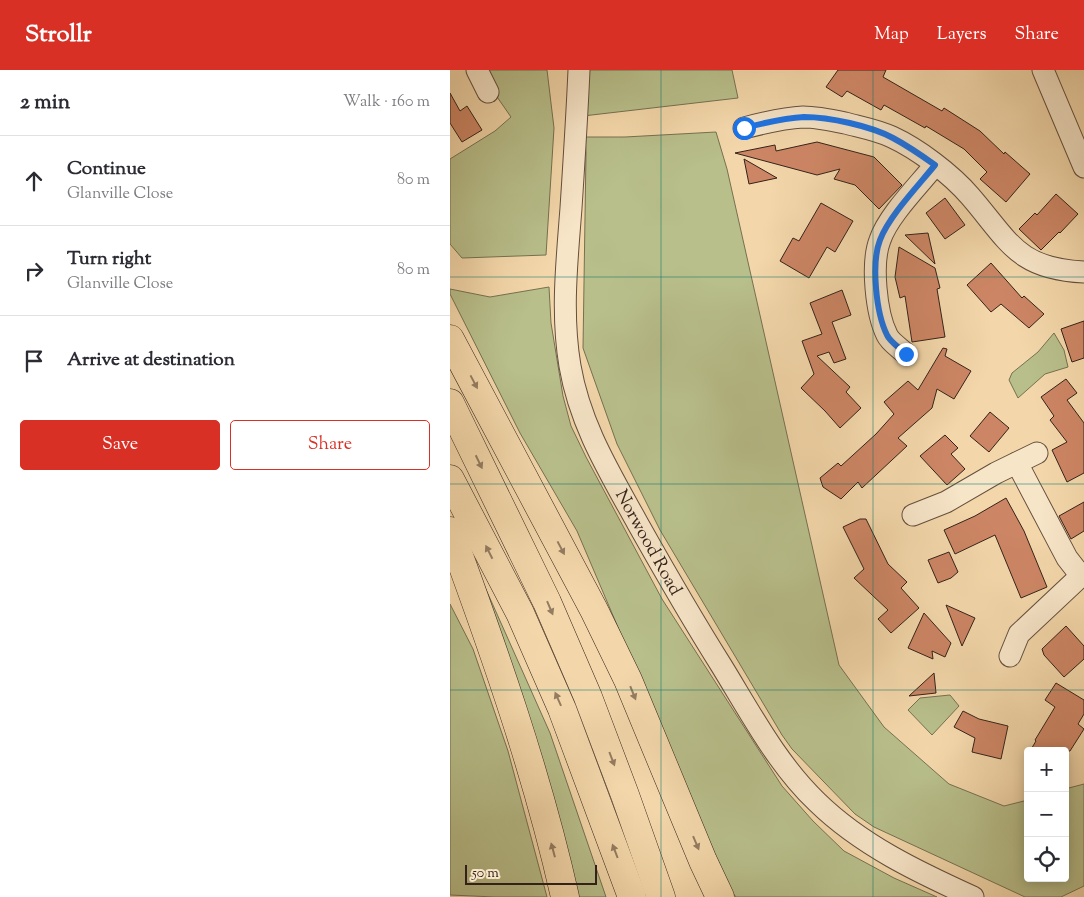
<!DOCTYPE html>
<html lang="en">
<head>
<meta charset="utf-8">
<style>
  :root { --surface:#fff; --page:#f2f2f3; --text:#2b2b33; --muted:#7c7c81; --line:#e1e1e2; --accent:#d93025 }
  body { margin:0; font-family:"Sorts Mill Goudy",serif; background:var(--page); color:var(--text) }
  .controls { position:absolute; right:15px; bottom:15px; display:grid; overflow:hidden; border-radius:5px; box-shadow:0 2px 12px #0003 }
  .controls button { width:45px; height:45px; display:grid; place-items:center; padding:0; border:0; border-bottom:1px solid var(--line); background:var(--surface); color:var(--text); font:25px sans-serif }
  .scale { position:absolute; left:15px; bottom:12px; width:132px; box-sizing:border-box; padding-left:5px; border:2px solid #34221a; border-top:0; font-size:14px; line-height:18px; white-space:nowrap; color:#34221a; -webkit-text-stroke:4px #f7e5c8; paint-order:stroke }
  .stop { position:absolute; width:15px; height:15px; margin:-11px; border:4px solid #1a73e8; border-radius:50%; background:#fff }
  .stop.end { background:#1a73e8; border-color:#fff; box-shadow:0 1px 5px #0008 }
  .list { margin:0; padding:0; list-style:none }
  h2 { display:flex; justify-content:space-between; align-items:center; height:65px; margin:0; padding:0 20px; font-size:21px }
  h2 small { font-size:16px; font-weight:400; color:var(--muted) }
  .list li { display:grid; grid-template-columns:32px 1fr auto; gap:15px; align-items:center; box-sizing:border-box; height:90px; padding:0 20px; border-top:1px solid var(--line) }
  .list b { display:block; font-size:19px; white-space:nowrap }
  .list p { margin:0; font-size:16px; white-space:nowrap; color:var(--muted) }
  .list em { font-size:16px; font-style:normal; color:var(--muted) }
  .actions { display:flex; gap:10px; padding:15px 20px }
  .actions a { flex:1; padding:11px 0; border:1px solid var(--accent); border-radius:5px; text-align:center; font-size:18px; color:var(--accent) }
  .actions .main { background:var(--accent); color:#fff }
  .icon { flex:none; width:28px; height:28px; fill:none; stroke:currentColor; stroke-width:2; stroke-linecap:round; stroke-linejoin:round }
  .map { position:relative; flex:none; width:634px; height:827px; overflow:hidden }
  header { display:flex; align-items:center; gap:30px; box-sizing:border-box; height:70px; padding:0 25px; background:var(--accent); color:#fff }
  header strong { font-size:24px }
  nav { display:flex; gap:28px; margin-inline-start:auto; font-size:18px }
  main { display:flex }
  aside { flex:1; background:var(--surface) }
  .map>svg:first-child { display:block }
  .green { fill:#b8bf8b; stroke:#767052 }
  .building { fill:#cd8665; stroke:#34221a }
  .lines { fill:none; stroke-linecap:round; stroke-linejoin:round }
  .street-casing { stroke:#644f3e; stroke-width:23 }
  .highway-casing { stroke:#34221a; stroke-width:29 }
  .street { stroke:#f7e5c8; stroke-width:21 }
  .highway { stroke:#f3d7aa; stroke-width:28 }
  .oneway { fill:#947c62 }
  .route { stroke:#1a73e8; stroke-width:6 }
  .grid { fill:none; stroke:#0f766e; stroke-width:1; stroke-opacity:0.55 }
  .labels { text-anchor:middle; stroke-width:4; stroke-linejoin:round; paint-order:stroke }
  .street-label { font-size:18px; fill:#34221a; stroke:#f7e5c8 }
</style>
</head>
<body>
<header>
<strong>Strollr</strong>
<nav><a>Map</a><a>Layers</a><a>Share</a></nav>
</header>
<main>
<aside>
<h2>2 min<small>Walk · 160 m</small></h2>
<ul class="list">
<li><svg class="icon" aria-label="ahead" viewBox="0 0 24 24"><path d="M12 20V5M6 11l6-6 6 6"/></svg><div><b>Continue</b><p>Glanville Close</p></div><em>80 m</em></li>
<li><svg class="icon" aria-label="right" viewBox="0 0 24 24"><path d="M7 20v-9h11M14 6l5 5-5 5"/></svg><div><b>Turn right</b><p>Glanville Close</p></div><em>80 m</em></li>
<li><svg class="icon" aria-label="arrive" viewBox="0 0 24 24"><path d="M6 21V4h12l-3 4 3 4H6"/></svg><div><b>Arrive at destination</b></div></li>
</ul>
<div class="actions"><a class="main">Save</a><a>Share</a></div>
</aside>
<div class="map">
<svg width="634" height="827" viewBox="0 0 634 827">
  <rect width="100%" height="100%" fill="#f3d7aa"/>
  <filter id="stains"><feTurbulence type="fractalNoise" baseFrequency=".004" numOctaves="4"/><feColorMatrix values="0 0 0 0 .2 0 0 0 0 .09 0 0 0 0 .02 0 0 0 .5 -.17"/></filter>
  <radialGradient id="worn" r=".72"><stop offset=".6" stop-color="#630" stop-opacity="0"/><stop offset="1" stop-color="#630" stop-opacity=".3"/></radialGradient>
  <g class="green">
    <polygon points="31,0 97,0 104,58 96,185 12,188 0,174 0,89 45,61 61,47 45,24"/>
    <polygon points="132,0 282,0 288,28 133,46"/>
    <polygon points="266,62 277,99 389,595 434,657 499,714 554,736 578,730 578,808 615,808 615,719 634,714 634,816 611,827 575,827 424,757 405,744 342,679 332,665 210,460 167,374 133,278 136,83 135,67 175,67"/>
    <polygon points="99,217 101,253 113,326 121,356 136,387 212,529 332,716 363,751 394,781 444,808 487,827 286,827 279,818 127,461 70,363 0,224 0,219 40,227"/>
    <polygon points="604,263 614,280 618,297 595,304 568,328 559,310 562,303 588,282"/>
    <polygon points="30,506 100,663 156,827 125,827"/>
    <polygon points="0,534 23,579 58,681 97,827 45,827 0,825"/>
    <polygon points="500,625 509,636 482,665 458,640 470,628"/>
  </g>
  <g class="building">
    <polygon points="388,0 436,0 433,7 492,41 494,38 530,61 554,84 555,82 580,104 556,132 530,109 537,102 514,79 476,56 475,58 434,35 431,40 397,21 392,27 376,17"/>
    <polygon points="0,23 10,41 17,36 32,60 12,72 0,53"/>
    <polygon points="367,72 424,87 452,115 429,139 405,115 384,109 390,99 367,105 285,83 325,75 326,81"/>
    <polygon points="294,89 327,108 299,114"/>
    <polygon points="606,124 628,144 610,163 609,162 591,180 569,159 585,143 587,145"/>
    <polygon points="495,128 515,155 495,169 476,143"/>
    <polygon points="371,133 403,151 385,182 377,177 359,208 330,191 343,168 349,171"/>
    <polygon points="478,163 485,194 455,165"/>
    <polygon points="449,177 485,198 490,218 487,219 495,267 462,272 455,226 450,228 445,207"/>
    <polygon points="541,193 572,228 574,226 594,244 579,258 551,234 541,242 517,215"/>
    <polygon points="392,220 401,245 382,252 396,289 384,293 379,282 367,286 400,317 396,322 411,338 390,358 375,341 351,318 364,304 352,271 372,264 360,233"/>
    <polygon points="634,251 634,288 622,292 611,259"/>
    <polygon points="493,278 497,279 495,286 521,301 504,329 487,319 482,338 448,368 457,376 412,418 408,412 391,429 373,417 370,408 388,393 391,396 426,364 444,344 434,332 458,311 468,320"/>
    <polygon points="616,309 627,323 617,330 634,353 634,403 617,412 602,380 617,372 600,350 604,346 591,327"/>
    <polygon points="540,342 559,358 539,382 520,366"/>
    <polygon points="495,365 508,378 501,384 515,399 497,415 470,386"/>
    <polygon points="556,428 574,461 597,517 571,528 545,465 505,484 494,460 525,446"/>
    <polygon points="634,432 634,461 621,469 609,446"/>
    <polygon points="410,449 416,449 438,494 457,512 451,518 469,538 441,563 428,549 438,540 404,508 414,499 393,457"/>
    <polygon points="499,482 508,502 501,508 488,513 478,490"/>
    <polygon points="496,535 525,548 512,576"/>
    <polygon points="474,543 501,573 495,587 482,581 483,589 458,578"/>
    <polygon points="616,556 634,576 634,589 614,607 594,585 592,579"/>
    <polygon points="484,603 486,623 459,626"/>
    <polygon points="606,613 634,630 634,644 628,654 634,659 620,681 580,681 586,671 585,670 605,637 595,630"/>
    <polygon points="513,641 529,649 558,656 551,689 522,682 525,668 504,657"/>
  </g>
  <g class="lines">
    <g class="street-casing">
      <g id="street">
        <polyline points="27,0 38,22"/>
        <path d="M129,0c-2,46 -5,92 -8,138 -4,53 -10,105 -1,158 10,59 40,107 68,158 27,48 54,95 83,141 29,47 56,99 96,137 44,43 101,70 156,95"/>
        <polyline points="593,0 634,97"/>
        <path d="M294,58c19,-5 39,-10 59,-11 14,0 28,3 42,6 15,4 32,7 47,14 26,12 59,37 78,59 39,45 47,73 114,76"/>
        <path d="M456,284c-6,-6 -16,-12 -19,-19 -11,-22 -16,-72 -7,-95 8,-24 38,-54 55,-75"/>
        <polyline points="567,393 617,488 631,506"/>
        <polyline points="463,445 496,432 546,403 587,383"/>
        <polyline points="560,586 569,564 634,503"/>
      </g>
    </g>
    <g class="highway-casing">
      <g id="highway">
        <polyline points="0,269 144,540 178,610 253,791 270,827"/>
        <polyline points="0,333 97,532 138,627 175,725 211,827"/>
        <polyline points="0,409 70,543 112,639 182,827"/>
        <path d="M0,461c44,120 87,241 115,366"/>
      </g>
    </g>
    <use href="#street" class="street"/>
    <use href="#highway" class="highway"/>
  </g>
  <defs><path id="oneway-solid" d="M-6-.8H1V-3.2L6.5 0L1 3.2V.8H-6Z" transform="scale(1.25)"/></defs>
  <g class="oneway">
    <use href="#oneway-solid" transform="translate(24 312) rotate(62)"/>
    <use href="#oneway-solid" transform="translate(29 392) rotate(64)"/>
    <use href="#oneway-solid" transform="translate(111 478) rotate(62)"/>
    <use href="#oneway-solid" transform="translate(39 482) rotate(-117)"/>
    <use href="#oneway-solid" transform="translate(100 538) rotate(67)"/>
    <use href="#oneway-solid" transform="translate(183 623) rotate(68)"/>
    <use href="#oneway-solid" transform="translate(108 629) rotate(-114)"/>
    <use href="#oneway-solid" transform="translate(162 689) rotate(69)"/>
    <use href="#oneway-solid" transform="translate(246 773) rotate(67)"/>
    <use href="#oneway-solid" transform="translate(103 780) rotate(-105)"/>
    <use href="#oneway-solid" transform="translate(165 781) rotate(-111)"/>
  </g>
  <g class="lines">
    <path class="route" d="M294,58c20,-5 39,-10 60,-11 25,0 67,9 89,21 15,8 28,17 42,27 -17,21 -46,51 -55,75 -9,23 -4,73 7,95 3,7 13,13 19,19"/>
  </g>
  <path class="grid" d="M211,0v827M423,0v827M0,207h634M0,414h634M0,620h634"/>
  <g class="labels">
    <g class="street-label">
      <text transform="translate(199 472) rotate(61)" y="6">Norwood Road</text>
    </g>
  </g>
  <rect width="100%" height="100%" filter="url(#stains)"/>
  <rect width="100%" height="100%" fill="url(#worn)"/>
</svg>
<div class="controls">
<button>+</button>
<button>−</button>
<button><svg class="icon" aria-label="locate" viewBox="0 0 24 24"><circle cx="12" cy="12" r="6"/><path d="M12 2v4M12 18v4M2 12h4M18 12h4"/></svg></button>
</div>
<div class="scale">50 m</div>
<div class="stop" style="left:294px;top:58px"></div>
<div class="stop end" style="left:456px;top:284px"></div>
</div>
</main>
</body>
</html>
